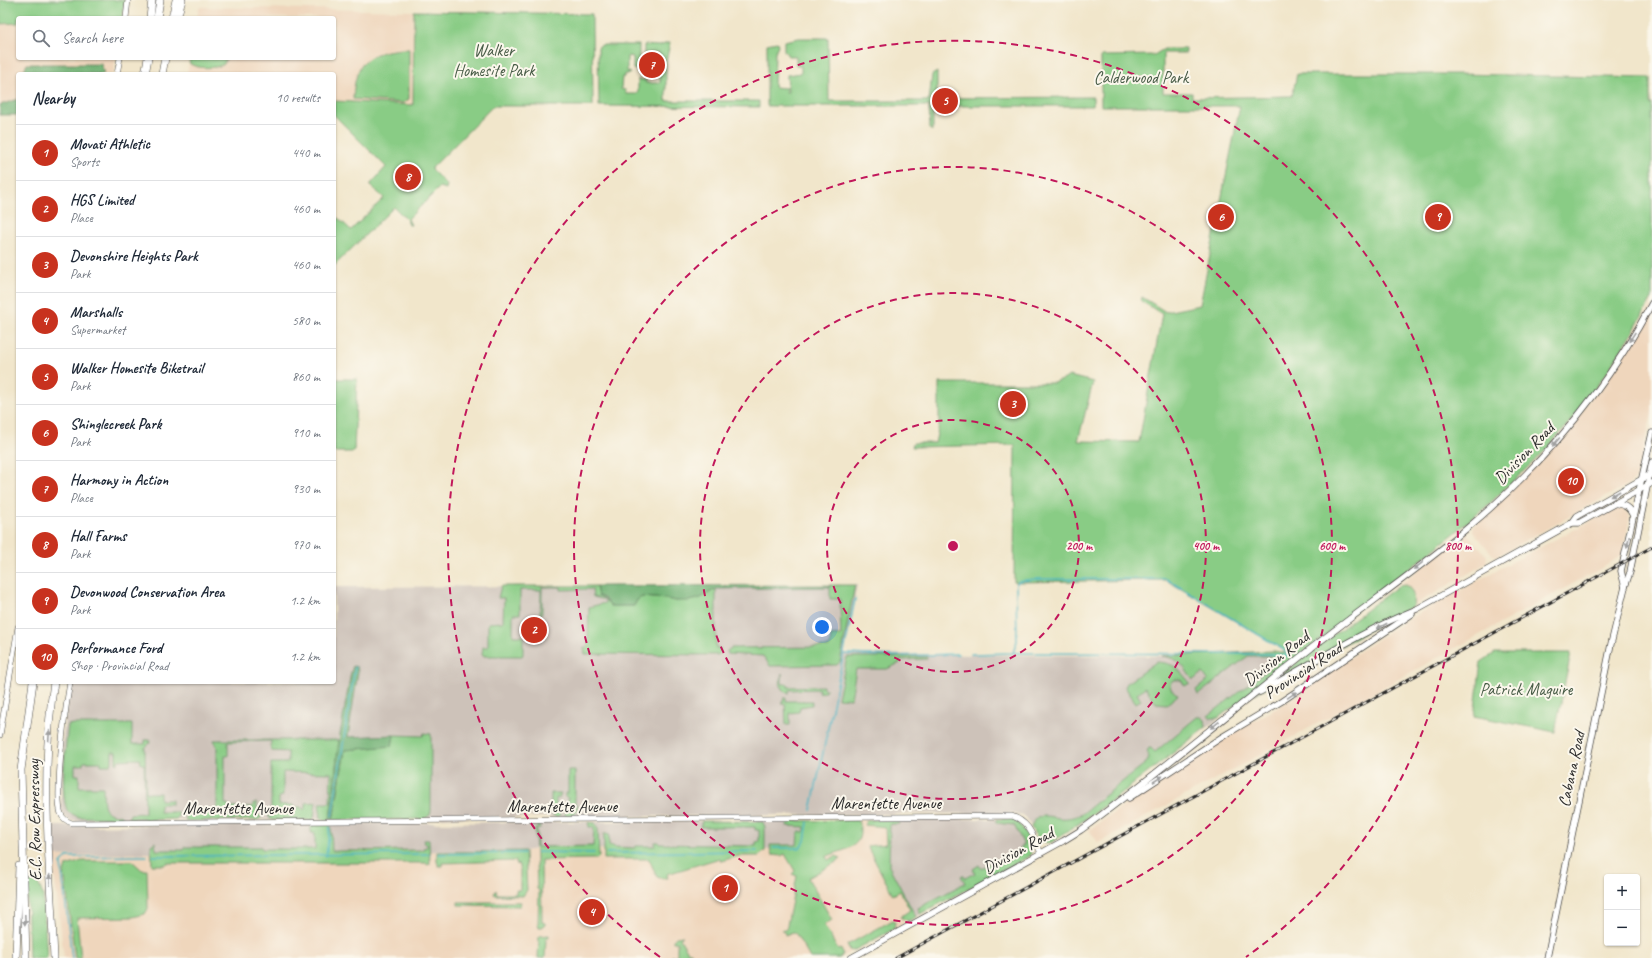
<!DOCTYPE html>
<html lang="en">
<head>
<meta charset="utf-8">
<style>
  :root { --surface:#fff; --page:#f6f6f7; --text:#1f2937; --muted:#747a83; --line:#e0e1e3; --accent:#c8321e }
  body { margin:0; font-family:Caveat,sans-serif; background:var(--page); color:var(--text) }
  .controls { position:absolute; right:12px; bottom:12px; display:grid; overflow:hidden; border-radius:4px; box-shadow:0 1px 3px #0004 }
  .controls button { width:36px; height:36px; display:grid; place-items:center; padding:0; border:0; border-bottom:1px solid var(--line); background:var(--surface); color:var(--text); font:20px sans-serif }
  .you { position:absolute; left:822px; top:627px; width:14px; height:14px; margin:-10px; border:3px solid #fff; border-radius:50%; background:#1a73e8; box-shadow:0 0 0 6px #1a73e833 }
  .badge { display:grid; place-items:center; width:26px; height:26px; border-radius:50%; background:var(--accent); color:#fff; font-size:13px; font-weight:700 }
  .pin { position:absolute; translate:-50% -50%; border:2px solid #fff; box-shadow:0 1px 4px #0006 }
  .list { margin:0; padding:0; list-style:none }
  h2 { display:flex; justify-content:space-between; align-items:center; height:52px; margin:0; padding:0 16px; font-size:17px }
  h2 small { font-size:13px; font-weight:400; color:var(--muted) }
  .list li { display:grid; grid-template-columns:26px 1fr auto; gap:12px; align-items:center; box-sizing:border-box; height:56px; padding:0 16px; border-top:1px solid var(--line) }
  .list b { display:block; font-size:15px; white-space:nowrap }
  .list p { margin:0; font-size:13px; white-space:nowrap; color:var(--muted) }
  .list em { font-size:13px; font-style:normal; color:var(--muted) }
  .icon { flex:none; width:22px; height:22px; fill:none; stroke:currentColor; stroke-width:2; stroke-linecap:round; stroke-linejoin:round }
  .map { position:relative; flex:none; width:1652px; height:958px; overflow:hidden }
  .search { position:absolute; background:var(--surface); box-shadow:0 1px 3px #0004; left:16px; top:16px; width:320px; height:44px; display:flex; align-items:center; gap:10px; box-sizing:border-box; padding:0 14px; border-radius:4px; color:var(--muted); font-size:15px }
  .panel { position:absolute; background:var(--surface); box-shadow:0 1px 3px #0004; left:16px; top:72px; width:320px; height:612px; border-radius:4px }
  .map>svg:first-child { display:block }
  .built { fill:#efd6bc }
  .industrial { fill:#cdc2b9 }
  .green { fill:#89cc85; stroke:#5a7c58 }
  .forest { fill:#6eb072; stroke:#4c6e4e }
  .lines { fill:none; stroke-linecap:round; stroke-linejoin:round }
  .stream { stroke:#47b4c3; stroke-width:1.5 }
  .tertiary-casing { stroke:#494743; stroke-width:6 }
  .secondary-casing { stroke:#494743; stroke-width:7 }
  .motorway-casing { stroke:#494743; stroke-width:8 }
  .tertiary { stroke:#fff; stroke-width:5 }
  .secondary { stroke:#fff; stroke-width:5.5 }
  .motorway { stroke:#fff; stroke-width:7 }
  .rail-casing { stroke:#2b2b2b; stroke-width:3 }
  .rail { stroke:#fbf7ec; stroke-width:1.5; stroke-dasharray:4.5; stroke-linecap:butt }
  .oneway { fill:#a0a0a0 }
  .ring { fill:none; stroke:#c2185b; stroke-width:2; stroke-dasharray:7 5 }
  .labels { text-anchor:middle; stroke-width:4; stroke-linejoin:round; paint-order:stroke }
  .park-label { font-size:17px; fill:#475b46; stroke:#fbf7ec }
  .street-label { font-size:17px; fill:#2b2b2b; stroke:#fbf7ec }
  .centre { fill:#c2185b; stroke:#fbf7ec; stroke-width:2 }
  .ring-label { font-size:12px; text-anchor:middle; font-weight:bold; fill:#c2185b; stroke:#fbf7ec; stroke-width:4; stroke-linejoin:round; paint-order:stroke }
</style>
</head>
<body>
<div class="map">
<svg width="1652" height="958" viewBox="0 0 1652 958">
  <rect width="100%" height="100%" fill="#fbf7ec"/>
  <filter id="ink" filterUnits="userSpaceOnUse"><feTurbulence type="fractalNoise" baseFrequency=".025" numOctaves="2"/><feDisplacementMap in="SourceGraphic" scale="8" xChannelSelector="R" yChannelSelector="G"/><feConvolveMatrix kernelMatrix="1 2 1 2 8 2 1 2 1" color-interpolation-filters="sRGB"/></filter>
  <filter id="wash" filterUnits="userSpaceOnUse"><feTurbulence type="fractalNoise" baseFrequency=".012" numOctaves="4" result="noise"/><feDisplacementMap in="SourceGraphic" scale="16" xChannelSelector="R" yChannelSelector="G"/><feGaussianBlur stdDeviation="0.9" result="paint"/><feColorMatrix in="noise" values="0 0 0 0 0 0 0 0 0 0 0 0 0 0 0 0 0 1.4 0 .05"/><feComposite in="paint" operator="in"/></filter>
  <g filter="url(#wash)">
    <rect width="100%" height="100%" fill="#f1e6cb"/>
    <g class="built">
      <polygon points="0,0 125,0 122,18 18,18 18,58 116,58 113,74 18,74 18,115 0,115"/>
      <polygon points="199,7 414,11 413,105 334,101 334,74 187,74 190,58 334,58 334,18 197,18"/>
      <polygon points="1652,306 1652,413 1637,477 1631,483 1497,556 1493,555 1473,531 1473,527 1578,417"/>
      <polygon points="1617,509 1624,509 1628,513 1630,517 1622,555 1602,568 1098,843 1089,830 1209,747 1287,702 1366,647 1409,619 1493,572 1606,513"/>
      <polygon points="1463,534 1467,534 1476,543 1487,556 1486,563 1413,606 1414,596 1398,586"/>
      <polygon points="890,819 889,866 916,917 840,958 64,958 52,856 152,853 524,851 536,849 811,850 815,820"/>
    </g>
    <g class="industrial">
      <polygon points="857,585 843,654 1162,656 1274,651 1293,661 1113,800 1079,825 1052,842 1047,843 1038,839 1026,817 1015,813 73,821 66,818 62,810 61,799 63,734 71,682 334,682 334,587"/>
      <polygon points="890,819 1012,819 1020,825 1028,836 1032,848 1030,856 916,917 889,866"/>
      <polygon points="815,820 811,850 536,849 524,851 152,853 52,856 51,826"/>
    </g>
    <g class="green">
      <polygon points="0,0 125,0 122,18 18,18 18,23 0,24"/>
      <polygon points="414,11 592,14 593,106 493,106 431,169 447,185 446,189 440,187 408,219 411,225 409,225 407,220 394,207 334,266 334,221 338,218 351,230 384,198 370,185 386,167 334,115 334,101 413,105"/>
      <polygon points="799,38 828,38 829,101 929,101 932,75 937,72 937,98 1091,97 1093,97 1093,106 933,106 933,130 930,130 929,106 767,106 767,44 777,42 778,45 775,52 774,87 786,88 786,92 788,92 787,75 801,73 801,66 796,66 796,56 788,56 784,50 784,41"/>
      <polygon points="667,43 670,43 666,62 666,101 759,101 759,107 599,106 598,47 602,45 639,45 639,71 633,69 633,57 629,56 627,57 627,71 630,72 630,74 624,74 624,77 622,77 621,89 625,90 626,94 636,94 638,92 638,79 646,80 646,83 660,83 660,71 658,71 659,53 650,53 649,55 645,55 645,58 648,59 648,71 644,71 644,45 660,46"/>
      <path d="M403,49h6v50l-5,4 -51,-4c2,-37 14,-47 50,-50z"/>
      <path d="M1164,49h22v4h-23v40h29v5l100,-2 5,-22h160l193,4v26h2v194l-19,34 -27,42 -34,45 -26,31 -58,55 -32,27 -163,129 -75,57h-8l-2,-2 68,-53 -5,-7h-23l-50,39 -2,-5 12,-10 -5,-7 -10,7c-10,-14 -14,-22 -31,-24l112,-5 12,2 -2,-3 -118,-70 -152,2 1,-137 -103,2 1,-4h22l4,-18v-42h115l11,-4 4,-3 24,6 -15,59 61,1 23,-128 -21,-13 1,-4 24,15 34,-7 40,-199h-139v-50l53,-1z"/>
      <path d="M190,58h36v1l-2,5c-7,5 -29,5 -35,-1z"/>
      <polygon points="334,379 357,379 354,452 334,452"/>
      <polygon points="830,585 855,585 840,662 837,665 773,666 770,666 763,656 728,654 727,651 731,648 830,647 831,636 841,635 840,599 830,599"/>
      <path d="M1405,585c9,4 9,13 8,21l-158,88 143,-108z"/>
      <polygon points="501,586 596,586 597,592 610,606 634,606 637,600 642,597 667,599 676,601 698,599 716,589 716,648 720,648 720,653 718,655 585,654 584,647 588,647 589,607 605,603 605,600 593,597 592,589 561,590 561,587 542,587 542,614 540,614 541,590 520,590 520,614 513,614 513,636 523,636 523,655 522,656 484,656 482,654 483,647 488,647 488,623 503,622 504,598 498,598"/>
      <polygon points="1495,653 1571,653 1555,732 1474,716 1481,662"/>
      <polygon points="847,657 927,657 927,659 900,660 900,663 887,669 856,669 851,699 838,698"/>
      <path d="M1156,662c20,1 22,7 34,21l-5,3 -4,-6h-8l-3,4 1,5 7,6 -11,9 -11,-1 -11,-16 -8,7 4,6 -5,3 -11,-16 2,-4z"/>
      <polygon points="782,673 782,684 788,684 788,687 823,686 823,689 827,689 826,692 819,693 819,689 789,690 789,693 785,692 780,684"/>
      <polygon points="784,698 786,698 786,701 812,701 812,705 800,707 799,712 790,713 790,725 786,725 785,704 782,704"/>
      <path d="M1197,717h4l4,3 1,7 -93,73 -61,42c-12,3 -16,-6 -21,-15 6,-15 16,-11 28,-9 7,1 16,-1 23,-4l65,-52 2,-4 -2,-7 2,-3h2l4,4z"/>
      <path d="M72,724h60v20h13v-4h5v3l-5,5 1,45h14v7h12v4h-12v8h18v5l-2,2 -31,1 -1,-2h-15l1,-4 15,-1 -1,-49h-3l-1,-5 -22,1v4l-2,-1v-11h-4v11l-2,2h-9v-3h-17l-2,3h-7v10h4v12h24c1,9 -2,24 9,27 5,1 7,0 11,4l-45,-1 -10,-5c-9,-15 -2,-68 0,-87z"/>
      <polygon points="424,733 431,734 431,811 430,815 424,819 333,820 345,750 392,746 394,735 423,736"/>
      <polygon points="214,740 339,740 330,820 323,820 321,817 319,803 330,803 331,773 283,772 283,796 279,797 279,805 293,805 293,807 301,807 304,810 306,807 306,803 316,802 314,817 313,820 271,820 268,815 271,815 271,763 288,763 288,752 271,751 271,741 228,742 228,756 225,756 225,804 228,804 229,808 253,807 253,803 257,803 257,815 261,815 261,818 257,820 186,821 184,809 189,811 214,812 215,809 217,809 217,748"/>
      <polygon points="568,770 575,770 575,804 578,805 576,811 571,818 567,818 565,815 565,809 568,808 568,798 565,797 565,793 568,793"/>
      <polygon points="551,793 561,793 559,798 556,798 556,808 560,808 560,815 557,818 551,814"/>
      <polygon points="898,819 899,824 890,824 889,866 916,917 908,921 900,917 910,910 900,891 893,895 867,846 886,844 885,827 864,825 867,820"/>
      <polygon points="996,819 1012,819 1020,825 1028,836 1032,848 1030,856 920,914 918,908 965,883 961,876 963,875 965,878 975,873 973,869 979,865 981,869 1006,855 1008,860 1022,852 1020,848 1024,845 1014,825 996,823"/>
      <path d="M857,820c3,4 3,7 3,12 0,18 -21,18 -34,25l2,3 8,-4 5,2 -3,2v1l-30,17 24,42 -8,5 14,25 3,-1 2,5 -3,4h-30l-14,-24 -3,-2 -8,3v-2l-3,-2v-2l4,1 11,-54 -5,-2 3,-3 -10,-17 -4,2 -9,-1 -1,-2 -1,-8h27l1,-13h6l1,-5 -18,-1 1,-5z"/>
      <polygon points="702,821 763,822 765,827 765,851 759,856 739,856 721,861 720,858 667,874 668,878 660,878 657,877 649,859 604,859 604,834 609,834 609,845 613,846 614,847 635,848 636,846 655,846 655,842 659,842 660,844 756,846 756,842 759,841 759,830 755,830 755,827 700,827"/>
      <polygon points="588,822 595,823 598,829 599,857 597,859 541,860 542,922 545,923 545,925 542,927 539,927 538,923 539,890 537,889 535,829 539,825 540,829 537,829 537,847 593,846 594,827 589,827"/>
      <polygon points="313,824 330,824 331,826 332,851 423,850 423,848 427,847 427,844 424,843 423,840 429,840 430,864 427,865 427,863 167,863 165,865 152,865 151,845 155,842 156,850 183,850 184,847 261,847 262,849 315,849 315,833 311,833 311,826"/>
      <polygon points="525,851 527,890 523,896 496,895 494,894 496,890 497,894 516,894 516,890 520,890 520,865 516,864 516,861 442,863 442,866 439,866 437,862 437,852"/>
      <polygon points="82,861 132,861 142,870 147,870 148,909 145,914 133,917 77,918 81,958 75,958 64,872 66,866"/>
      <polygon points="35,881 39,885 43,895 47,958 29,958 27,886 30,882"/>
      <polygon points="458,902 521,902 520,906 458,905"/>
      <polygon points="893,920 895,923 894,929 853,951 849,950 847,945"/>
      <polygon points="549,935 549,938 546,938 545,958 538,958 539,936"/>
      <polygon points="683,936 680,939 688,952 691,952 691,955 679,958 672,958 672,956 677,956 677,942 673,942 673,940 676,937"/>
    </g>
    <g class="forest">
      <polygon points="27,64 101,64 104,74 22,74"/>
      <polygon points="18,99 18,115 0,115 0,105"/>
      <polygon points="830,585 830,587 716,589 698,599 689,601 676,601 667,599 642,597 637,600 634,606 610,606 604,598 598,596 596,586"/>
      <polygon points="353,666 357,667 358,672 348,737 394,735 392,746 345,750 333,820 330,820 339,740 351,672"/>
    </g>
    <g class="lines">
      <g class="stream">
        <polyline points="1014,653 1272,654 1288,656"/>
        <polyline points="845,654 893,656 958,654"/>
        <polyline points="971,654 1013,653 1017,641 1016,584 1019,581 1035,579 1166,579 1284,650 1289,656"/>
        <polyline points="811,810 855,599"/>
        <polyline points="332,816 355,667"/>
        <polyline points="773,848 800,848 805,841 808,822"/>
        <polyline points="537,852 594,853"/>
        <polyline points="607,853 757,851"/>
        <polyline points="438,854 524,853"/>
        <polyline points="153,856 430,854"/>
        <polyline points="326,856 330,827"/>
        <polyline points="72,958 61,864 67,857 147,856"/>
      </g>
    </g>
  </g>
  <g filter="url(#ink)">
    <g class="lines">
      <g class="tertiary-casing">
        <g id="tertiary">
          <polyline points="126,18 128,0"/>
          <polyline points="117,74 120,58"/>
          <path d="M70,682c-6,35 -10,69 -11,104 0,9 -1,19 2,28 2,5 5,7 11,9l940,-7c18,6 21,21 29,37"/>
          <polyline points="0,735 18,627"/>
        </g>
      </g>
      <g class="secondary-casing">
        <g id="secondary">
          <path d="M1614,503c9,2 15,3 19,13"/>
          <polyline points="1572,523 1579,523 1652,483"/>
          <polyline points="1625,587 1621,571 1652,433"/>
          <path d="M1260,692c51,-28 102,-61 157,-83l155,-86 5,-7 74,-42"/>
          <polyline points="1129,798 1222,737 1282,701 1412,614"/>
          <path d="M851,958l212,-117 18,-11c78,-57 152,-120 228,-180 52,-41 106,-78 156,-120 76,-63 141,-140 187,-227"/>
          <polyline points="1547,958 1611,644 1625,587 1630,572 1652,462"/>
        </g>
      </g>
      <g class="motorway-casing">
        <g id="motorway">
          <polyline points="150,18 152,0"/>
          <polyline points="157,18 160,0"/>
          <polyline points="172,18 176,0"/>
          <polyline points="177,18 182,0"/>
          <polyline points="145,74 148,58"/>
          <polyline points="162,74 165,58"/>
          <polyline points="16,958 19,866"/>
          <polyline points="26,958 21,770 33,682"/>
          <path d="M54,958c-4,-91 -14,-186 0,-276"/>
        </g>
      </g>
      <use href="#tertiary" class="tertiary"/>
      <use href="#secondary" class="secondary"/>
      <use href="#motorway" class="motorway"/>
      <g class="rail-casing">
        <polyline id="rail" points="896,958 1652,547"/>
      </g>
      <use href="#rail" class="rail"/>
    </g>
    <defs><path id="oneway-solid" d="M-6-.8H1V-3.2L6.5 0L1 3.2V.8H-6Z"/></defs>
    <g class="oneway">
      <use href="#oneway-solid" transform="translate(1632 337) rotate(123)"/>
      <use href="#oneway-solid" transform="translate(1556 442) rotate(130)"/>
      <use href="#oneway-solid" transform="translate(1615 494) rotate(150)"/>
      <use href="#oneway-solid" transform="translate(1628 542) rotate(102)"/>
      <use href="#oneway-solid" transform="translate(1418 566) rotate(142)"/>
      <use href="#oneway-solid" transform="translate(1382 626) rotate(152)"/>
      <use href="#oneway-solid" transform="translate(1292 695) rotate(-34)"/>
      <use href="#oneway-solid" transform="translate(1215 725) rotate(141)"/>
      <use href="#oneway-solid" transform="translate(49 736) rotate(-86)"/>
      <use href="#oneway-solid" transform="translate(1158 779) rotate(-33)"/>
      <use href="#oneway-solid" transform="translate(50 880) rotate(-92)"/>
      <use href="#oneway-solid" transform="translate(25 920) rotate(88)"/>
    </g>
  </g>
  <g class="ring">
    <circle cx="953" cy="546" r="126"/>
    <circle cx="953" cy="546" r="253"/>
    <circle cx="953" cy="546" r="379"/>
    <path d="M660 957A505 505 0 1 1 1246 957"/>
  </g>
  <g class="labels">
    <g class="park-label">
      <text x="494" y="56">Walker<tspan x="494" dy="20">Homesite Park</tspan></text>
      <text x="1141" y="83">Calderwood Park</text>
      <text x="1526" y="695">Patrick Maguire</text>
    </g>
    <g class="street-label">
      <text transform="translate(1524 453) rotate(-46)" y="6">Division Road</text>
      <text transform="translate(1276 658) rotate(-38)" y="6">Division Road</text>
      <text transform="translate(1303 670) rotate(-33)" y="6">Provincial Road</text>
      <text transform="translate(1571 769) rotate(-78)" y="6">Cabana Road</text>
      <text x="886" y="809">Marentette Avenue</text>
      <text x="562" y="812">Marentette Avenue</text>
      <text x="238" y="814">Marentette Avenue</text>
      <text transform="translate(34 820) rotate(-91)" y="6">E.C. Row Expressway</text>
      <text transform="translate(1018 850) rotate(-29)" y="6">Division Road</text>
    </g>
  </g>
  <circle cx="953" cy="546" r="6" class="centre"/>
  <g class="ring-label">
    <text x="1079" y="550">200 m</text>
    <text x="1206" y="550">400 m</text>
    <text x="1332" y="550">600 m</text>
    <text x="1458" y="550">800 m</text>
  </g>
</svg>
<div class="controls">
<button>+</button>
<button>−</button>
</div>
<div class="you"></div>
<div class="pin badge" style="left:725px;top:888px">1</div>
<div class="pin badge" style="left:534px;top:630px">2</div>
<div class="pin badge" style="left:1013px;top:404px">3</div>
<div class="pin badge" style="left:592px;top:912px">4</div>
<div class="pin badge" style="left:945px;top:101px">5</div>
<div class="pin badge" style="left:1221px;top:217px">6</div>
<div class="pin badge" style="left:652px;top:65px">7</div>
<div class="pin badge" style="left:408px;top:177px">8</div>
<div class="pin badge" style="left:1438px;top:217px">9</div>
<div class="pin badge" style="left:1571px;top:481px">10</div>
<div class="search"><svg class="icon" aria-label="search" viewBox="0 0 24 24"><circle cx="10" cy="10" r="6"/><path d="M15 15l6 6"/></svg>Search here</div>
<section class="panel">
<h2>Nearby<small>10 results</small></h2>
<ul class="list">
<li><span class="badge">1</span><div><b>Movati Athletic</b><p>Sports</p></div><em>440 m</em></li>
<li><span class="badge">2</span><div><b>HGS Limited</b><p>Place</p></div><em>460 m</em></li>
<li><span class="badge">3</span><div><b>Devonshire Heights Park</b><p>Park</p></div><em>460 m</em></li>
<li><span class="badge">4</span><div><b>Marshalls</b><p>Supermarket</p></div><em>580 m</em></li>
<li><span class="badge">5</span><div><b>Walker Homesite Biketrail</b><p>Park</p></div><em>860 m</em></li>
<li><span class="badge">6</span><div><b>Shinglecreek Park</b><p>Park</p></div><em>910 m</em></li>
<li><span class="badge">7</span><div><b>Harmony in Action</b><p>Place</p></div><em>930 m</em></li>
<li><span class="badge">8</span><div><b>Hall Farms</b><p>Park</p></div><em>970 m</em></li>
<li><span class="badge">9</span><div><b>Devonwood Conservation Area</b><p>Park</p></div><em>1.2 km</em></li>
<li><span class="badge">10</span><div><b>Performance Ford</b><p>Shop · Provincial Road</p></div><em>1.2 km</em></li>
</ul>
</section>
</div>
</body>
</html>
